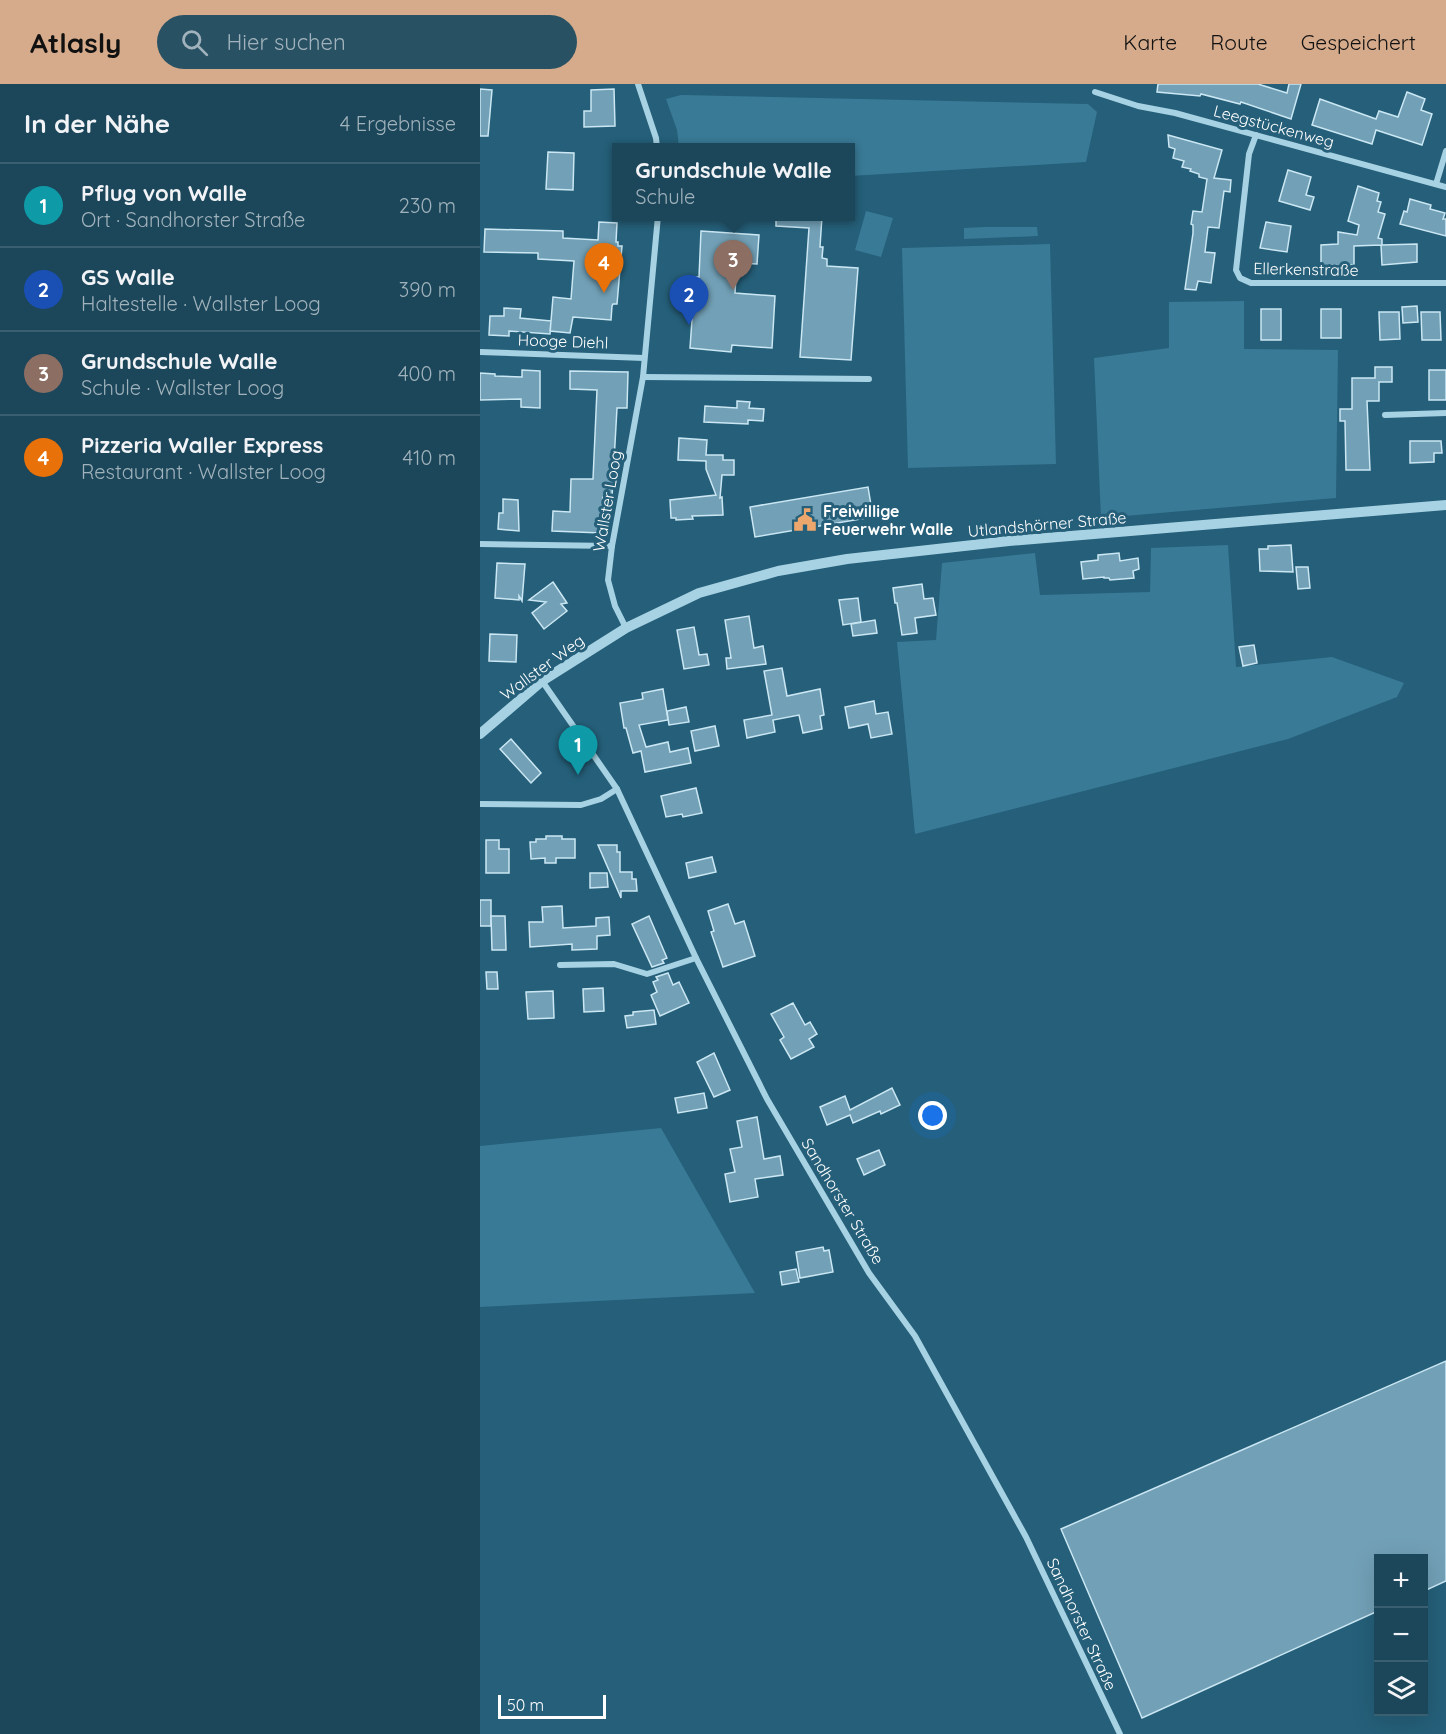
<!DOCTYPE html>
<html lang="de">
<head>
<meta charset="utf-8">
<style>
  :root { --surface:#1c475b; --page:#295164; --text:#f1f3f6; --muted:#a0b2bb; --line:#3a5f71; --accent:#d6ab8b }
  body { margin:0; font-family:Quicksand,sans-serif; background:var(--page); color:var(--text) }
  .controls { position:absolute; right:18px; bottom:18px; display:grid; overflow:hidden; border-radius:0px; box-shadow:0 6px 24px #0002 }
  .controls button { width:54px; height:54px; display:grid; place-items:center; padding:0; border:0; border-bottom:2px solid var(--line); background:var(--surface); color:var(--text); font:30px sans-serif }
  .scale { position:absolute; left:18px; bottom:15px; width:108px; box-sizing:border-box; padding-left:6px; border:3px solid #fff; border-top:0; font-size:16px; line-height:21px; white-space:nowrap; color:#fff; -webkit-text-stroke:4px #255f79; paint-order:stroke }
  .you { position:absolute; left:453px; top:1032px; width:21px; height:21px; margin:-15px; border:4px solid #fff; border-radius:50%; background:#1a73e8; box-shadow:0 0 0 9px #1a73e833 }
  .badge { display:grid; place-items:center; width:39px; height:39px; border-radius:50%; background:var(--accent); color:#fff; font-size:20px; font-weight:700 }
  .pin { position:absolute; translate:-50% -50px; filter:drop-shadow(0 2px 3px #0008) }
  .pin::after { content:''; position:absolute; top:32px; width:21px; height:18px; background:inherit; clip-path:polygon(0 0,100% 0,50% 100%) }
  .popup { position:absolute; left:132px; top:59px; width:243px; height:78px; box-sizing:border-box; display:grid; place-content:center; border-radius:0px; background:var(--surface); filter:drop-shadow(0 2px 4px #0005); font-size:20px; white-space:nowrap; color:var(--muted) }
  .popup b { font-size:22px; color:var(--text) }
  .popup::after { content:''; position:absolute; left:50%; top:100%; margin-left:-12px; border:12px solid transparent; border-top-color:var(--surface) }
  .list { margin:0; padding:0; list-style:none }
  h2 { display:flex; justify-content:space-between; align-items:center; height:78px; margin:0; padding:0 24px; font-size:26px }
  h2 small { font-size:20px; font-weight:400; color:var(--muted) }
  .list li { display:grid; grid-template-columns:39px 1fr auto; gap:18px; align-items:center; box-sizing:border-box; height:84px; padding:0 24px; border-top:2px solid var(--line) }
  .list b { display:block; font-size:22px; white-space:nowrap }
  .list p { margin:0; font-size:20px; white-space:nowrap; color:var(--muted) }
  .list em { font-size:20px; font-style:normal; color:var(--muted) }
  .icon { flex:none; width:33px; height:33px; fill:none; stroke:currentColor; stroke-width:2; stroke-linecap:round; stroke-linejoin:round }
  .map { position:relative; flex:none; width:966px; height:1650px; overflow:hidden }
  header { display:flex; align-items:center; gap:36px; box-sizing:border-box; height:84px; padding:0 30px; background:var(--accent); color:#111 }
  header strong { font-size:28px }
  nav { display:flex; gap:33px; margin-inline-start:auto; font-size:21px }
  .search { width:420px; height:54px; background:var(--page); display:flex; align-items:center; gap:15px; box-sizing:border-box; padding:0 21px; border-radius:33px; color:var(--muted); font-size:22px }
  main { display:flex }
  aside { flex:1; background:var(--surface) }
  .map>svg:first-child { display:block }
  .green { fill:#397a96 }
  .building { fill:#72a0b6; stroke:#cae7f3; stroke-width:1.5 }
  .lines { fill:none; stroke-linecap:round; stroke-linejoin:round }
  .minor { stroke:#a7d2e3; stroke-width:6 }
  .tertiary { stroke:#a7d2e3; stroke-width:10 }
  .labels { text-anchor:middle; stroke-width:6; stroke-linejoin:round; paint-order:stroke }
  .street-label { font-size:16px; fill:#fff; stroke:#255f79 }
  .poi-label { font-size:16px; font-weight:bold; fill:#fff; stroke:#255f79; text-anchor:start }
</style>
</head>
<body>
<header>
<strong>Atlasly</strong>
<div class="search"><svg class="icon" aria-label="search" viewBox="0 0 24 24"><circle cx="10" cy="10" r="6"/><path d="M15 15l6 6"/></svg>Hier suchen</div>
<nav><a>Karte</a><a>Route</a><a>Gespeichert</a></nav>
</header>
<main>
<aside>
<h2>In der Nähe<small>4 Ergebnisse</small></h2>
<ul class="list">
<li><span class="badge" style="background:#0f9aa8">1</span><div><b>Pflug von Walle</b><p>Ort · Sandhorster Straße</p></div><em>230 m</em></li>
<li><span class="badge" style="background:#1a4fb4">2</span><div><b>GS Walle</b><p>Haltestelle · Wallster Loog</p></div><em>390 m</em></li>
<li><span class="badge" style="background:#8d6e63">3</span><div><b>Grundschule Walle</b><p>Schule · Wallster Loog</p></div><em>400 m</em></li>
<li><span class="badge" style="background:#e8710a">4</span><div><b>Pizzeria Waller Express</b><p>Restaurant · Wallster Loog</p></div><em>410 m</em></li>
</ul>
</aside>
<div class="map">
<svg width="966" height="1650" viewBox="0 0 966 1650">
  <rect width="100%" height="100%" fill="#255f79"/>
  <g class="green">
    <polygon points="201,11 608,20 617,28 606,78 370,92 370,64 199,63 197,46 186,15"/>
    <polygon points="386,127 413,134 401,173 375,166"/>
    <polygon points="505,143 557,143 558,152 484,155 484,144"/>
    <polygon points="570,160 576,380 428,384 422,164"/>
    <polygon points="764,217 764,265 858,266 856,414 621,434 614,274 689,264 689,218"/>
    <polygon points="748,461 756,583 852,573 924,599 917,613 808,655 435,750 417,558 456,556 462,479 555,469 560,511 670,508 671,464"/>
    <polygon points="181,1044 275,1209 0,1223 0,1062"/>
  </g>
  <g class="building">
    <polygon points="678,0 778,0 807,9 809,0 821,0 811,35 761,18 760,20 721,10 720,12 677,8"/>
    <polygon points="0,5 12,6 8,52 0,52"/>
    <polygon points="134,5 135,42 104,43 104,27 111,27 111,6"/>
    <polygon points="927,8 945,15 941,26 952,30 942,61 896,46 892,60 832,41 840,15 896,35 899,27 918,33"/>
    <polygon points="688,51 742,66 734,94 751,96 750,108 744,107 739,144 728,143 725,168 735,169 731,199 718,197 716,206 705,205 713,149 713,141 711,140 713,127 722,128 727,95 719,93 719,90 710,87 711,85 702,83 704,77 693,74 695,65 689,63"/>
    <polygon points="68,68 94,69 93,106 66,105"/>
    <polygon points="808,86 831,93 826,111 834,113 830,126 799,117"/>
    <polygon points="878,102 899,109 897,117 901,118 898,128 905,130 898,154 902,155 902,161 937,160 937,178 902,181 901,161 874,162 874,181 841,181 841,161 858,160 858,148 877,151 879,141 868,137"/>
    <polygon points="930,115 951,121 950,125 965,129 963,135 966,135 966,152 920,140 924,127 927,128"/>
    <polygon points="296,132 342,132 340,163 343,163 342,174 347,175 347,182 378,184 371,276 320,273 329,144 296,142"/>
    <polygon points="119,138 137,139 136,158 138,158 138,162 142,162 137,220 133,220 132,222 131,236 93,233 90,249 70,247 71,237 70,250 29,247 29,252 9,251 10,232 24,232 24,224 41,225 40,234 71,237 73,213 91,215 94,177 58,175 58,169 4,168 5,145 83,147 83,154 118,156"/>
    <polygon points="786,138 811,142 807,168 780,164"/>
    <polygon points="221,147 279,151 277,180 257,179 255,209 295,212 292,264 252,261 251,268 210,264 215,193 219,193"/>
    <polygon points="937,222 938,238 923,239 922,223"/>
    <rect x="781" y="225" width="20" height="31"/>
    <rect x="841" y="225" width="20" height="29"/>
    <polygon points="899,228 919,228 920,255 900,256"/>
    <polygon points="941,228 960,228 961,256 942,256"/>
    <polygon points="895,283 912,283 912,298 899,298 899,317 887,317 890,386 866,386 865,337 860,337 860,325 872,325 872,294 895,294"/>
    <polygon points="42,286 60,287 60,324 41,323 41,315 0,316 0,289 15,290 15,292 42,293"/>
    <rect x="949" y="286" width="17" height="30"/>
    <polygon points="90,287 148,288 147,324 137,324 132,413 123,413 121,449 72,447 73,427 90,428 91,395 113,395 117,306 90,305"/>
    <polygon points="257,317 270,318 269,324 284,325 283,337 268,336 268,340 224,338 225,322 257,324"/>
    <polygon points="199,354 227,356 226,371 243,371 243,376 254,376 254,391 242,391 240,414 242,413 243,431 212,432 213,435 196,436 196,434 191,434 190,416 236,411 226,385 226,377 198,376"/>
    <polygon points="930,357 961,357 962,369 954,369 954,378 930,379"/>
    <polygon points="388,403 393,433 275,453 270,423"/>
    <polygon points="23,415 38,416 39,447 18,445 19,429 23,429"/>
    <polygon points="811,461 813,488 780,487 779,465 788,465 788,462"/>
    <polygon points="639,469 640,477 658,474 659,485 653,487 654,494 630,496 629,494 624,494 624,493 603,495 601,478 618,476 618,471"/>
    <polygon points="17,479 45,480 42,517 39,512 39,516 15,514"/>
    <polygon points="816,483 828,483 830,504 818,505"/>
    <polygon points="73,498 87,519 81,520 87,527 64,545 52,529 66,518 49,516"/>
    <polygon points="442,500 444,515 453,514 456,531 435,534 437,549 422,551 417,519 415,519 413,504"/>
    <polygon points="378,514 381,538 363,541 359,516"/>
    <polygon points="269,532 274,564 283,562 286,580 247,585 246,574 251,574 245,536"/>
    <polygon points="395,536 397,549 373,552 371,540"/>
    <polygon points="214,543 219,571 227,570 229,581 204,585 197,546"/>
    <polygon points="10,550 37,551 36,578 9,577"/>
    <polygon points="774,561 777,579 763,582 759,563"/>
    <polygon points="302,584 307,612 340,605 344,631 340,632 342,645 323,649 319,631 293,636 295,648 267,654 264,636 292,631 284,587"/>
    <polygon points="183,605 188,636 159,641 166,663 188,658 190,668 208,664 211,679 165,688 161,667 153,669 146,644 144,644 140,619 163,615 162,609"/>
    <polygon points="394,617 396,630 408,628 412,650 391,654 388,640 369,644 365,623"/>
    <polygon points="206,623 209,638 189,641 187,627"/>
    <polygon points="235,642 239,662 215,667 211,647"/>
    <polygon points="31,655 61,689 51,699 20,665"/>
    <polygon points="216,704 222,729 203,733 202,730 186,733 181,712"/>
    <polygon points="66,752 82,752 82,755 95,755 95,774 76,774 76,779 65,779 65,774 51,775 50,758 56,758 56,755 66,755"/>
    <polygon points="6,756 19,756 19,765 29,765 29,789 6,789"/>
    <polygon points="118,761 137,761 137,768 140,768 140,788 152,788 152,795 156,795 157,807 141,807 141,814"/>
    <polygon points="232,773 236,788 209,794 206,779"/>
    <polygon points="110,789 127,789 128,803 110,804"/>
    <rect x="0" y="816" width="11" height="26"/>
    <polygon points="248,820 255,840 264,837 275,872 243,883 231,848 234,847 228,827"/>
    <polygon points="82,822 83,844 116,842 116,834 129,833 130,851 117,852 117,865 92,866 92,860 50,863 49,838 63,838 62,823"/>
    <polygon points="11,832 25,832 26,866 12,866"/>
    <polygon points="169,832 187,874 182,876 184,879 172,883 152,840"/>
    <polygon points="6,888 17,888 18,905 7,905"/>
    <polygon points="188,889 193,901 199,898 209,919 180,932 171,911 177,908 173,898 178,896 176,893"/>
    <polygon points="123,904 124,927 104,928 103,905"/>
    <polygon points="73,907 74,934 48,935 46,908"/>
    <polygon points="313,919 325,941 330,938 337,950 329,955 334,963 311,975 300,956 304,953 291,930"/>
    <polygon points="174,926 176,940 147,944 145,932 153,931 153,928"/>
    <polygon points="234,969 250,1006 234,1013 217,978"/>
    <polygon points="412,1004 420,1021 401,1030 400,1027 373,1039 370,1031 347,1041 340,1023 365,1012 370,1026"/>
    <polygon points="224,1009 227,1024 198,1029 195,1014"/>
    <polygon points="277,1033 284,1075 300,1072 303,1091 275,1095 278,1113 250,1118 245,1090 255,1088 250,1065 262,1063 257,1037"/>
    <polygon points="399,1066 405,1081 384,1091 377,1075"/>
    <polygon points="343,1163 344,1167 349,1166 353,1188 320,1194 316,1168"/>
    <polygon points="316,1185 319,1198 302,1201 300,1188"/>
    <polygon points="966,1277 966,1497 944,1507 944,1474 898,1474 898,1527 662,1634 581,1445"/>
  </g>
  <g class="lines">
    <g class="minor">
      <polyline points="158,0 176,54 177,64"/>
      <polyline points="615,8 658,22 695,29 966,103"/>
      <polyline points="776,51 769,70 756,186 760,194 771,199 966,199"/>
      <polyline points="956,100 966,67"/>
      <polyline points="0,268 164,274"/>
      <polyline points="163,293 389,295"/>
      <polyline points="905,331 966,329"/>
      <polyline points="0,460 132,462"/>
      <polyline points="146,544 135,522 128,496 132,462 163,293 178,132"/>
      <polyline points="62,597 137,705 216,874 287,1015 389,1189 435,1252 546,1453 640,1650"/>
      <polyline points="0,720 101,721 121,715 137,705"/>
      <polyline points="80,881 134,880 167,890 216,874"/>
    </g>
    <polyline class="tertiary" points="0,650 62,597 146,544 219,509 298,487 367,475 529,457 966,421"/>
  </g>
  <defs>
    <g id="civic-bare" transform="scale(1.8)"><path d="M-.6-6.5H3V-4.5H.6V-3L4-1V1h2V6H-6V1h2V-1L-.6-3ZM-1.2 2.5V6h2.4V2.5Z" fill="#eda76c" stroke="#255f79" stroke-width="2.5" paint-order="stroke"/></g>
  </defs>
  <g fill-rule="evenodd">
    <use href="#civic-bare" x="325" y="436"/>
  </g>
  <g class="labels">
    <g class="street-label">
      <text transform="translate(794 42) rotate(15)" y="6">Leegstückenweg</text>
      <text transform="translate(826 185) rotate(1)" y="6">Ellerkenstraße</text>
      <text transform="translate(83 257) rotate(2)" y="6">Hooge Diehl</text>
      <text transform="translate(127 417) rotate(-80)" y="6">Wallster Loog</text>
      <text transform="translate(567 440) rotate(-5)" y="6">Utlandshörner Straße</text>
      <text transform="translate(62 583) rotate(-36)" y="6">Wallster Weg</text>
      <text transform="translate(363 1117) rotate(59)" y="6">Sandhorster Straße</text>
      <text transform="translate(602 1540) rotate(65)" y="6">Sandhorster Straße</text>
    </g>
    <g class="poi-label">
      <text x="343" y="433">Freiwillige<tspan x="343" dy="18">Feuerwehr Walle</tspan></text>
    </g>
  </g>
</svg>
<div class="controls">
<button>+</button>
<button>−</button>
<button><svg class="icon" aria-label="layers" viewBox="0 0 24 24"><path d="M12 4l9 5-9 5-9-5zM3 14l9 5 9-5"/></svg></button>
</div>
<div class="scale">50 m</div>
<div class="you"></div>
<div class="pin badge" style="left:98px;top:691px;background:#0f9aa8">1</div>
<div class="pin badge" style="left:209px;top:241px;background:#1a4fb4">2</div>
<div class="pin badge" style="left:253px;top:206px;background:#8d6e63">3</div>
<div class="popup"><b>Grundschule Walle</b>Schule</div>
<div class="pin badge" style="left:124px;top:209px;background:#e8710a">4</div>
</div>
</main>
</body>
</html>
